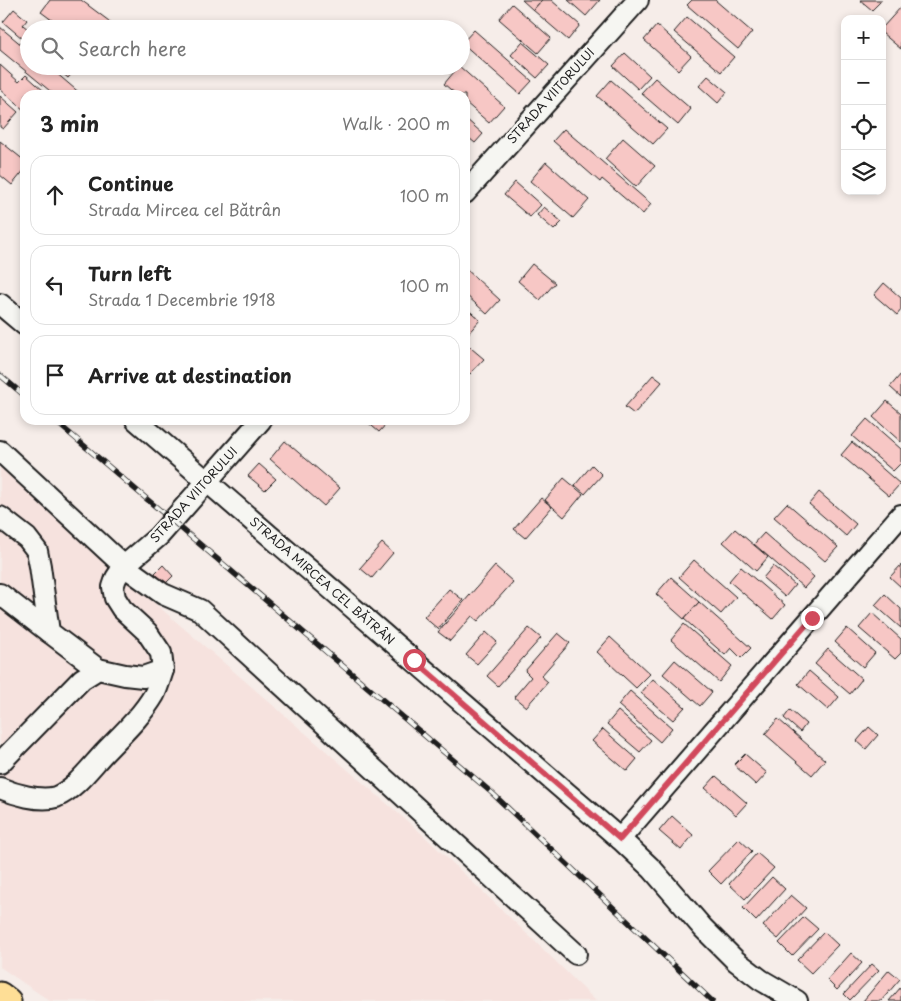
<!DOCTYPE html>
<html lang="en">
<head>
<meta charset="utf-8">
<style>
  :root { --surface:#fff; --page:#f2f2f2; --text:#222; --muted:#767676; --line:#e0e0e0 }
  body { margin:0; font-family:"Playpen Sans",sans-serif; background:var(--page); color:var(--text) }
  .controls { position:absolute; right:15px; top:15px; display:grid; overflow:hidden; border-radius:10px; box-shadow:0 2px 8px #0003 }
  .controls button { width:45px; height:45px; display:grid; place-items:center; padding:0; border:0; border-bottom:1px solid var(--line); background:var(--surface); color:var(--text); font:25px sans-serif }
  .stop { position:absolute; width:15px; height:15px; margin:-11px; border:4px solid #d1495b; border-radius:50%; background:#fff }
  .stop.end { background:#d1495b; border-color:#fff; box-shadow:0 1px 5px #0008 }
  .list { margin:0; padding:0; list-style:none }
  h2 { display:flex; justify-content:space-between; align-items:center; height:65px; margin:0; padding:0 20px; font-size:21px }
  h2 small { font-size:16px; font-weight:400; color:var(--muted) }
  .list li { display:grid; grid-template-columns:32px 1fr auto; gap:15px; align-items:center; box-sizing:border-box; height:80px; margin:0 10px 10px; padding:0 10px; border:1px solid var(--line); border-radius:15px }
  .list b { display:block; font-size:19px; white-space:nowrap }
  .list p { margin:0; font-size:16px; white-space:nowrap; color:var(--muted) }
  .list em { font-size:16px; font-style:normal; color:var(--muted) }
  .icon { flex:none; width:28px; height:28px; fill:none; stroke:currentColor; stroke-width:2; stroke-linecap:round; stroke-linejoin:round }
  .map { position:relative; flex:none; width:901px; height:1001px; overflow:hidden }
  .search { position:absolute; background:var(--surface); box-shadow:0 2px 8px #0003; left:20px; top:20px; width:450px; height:55px; display:flex; align-items:center; gap:12px; box-sizing:border-box; padding:0 18px; border-radius:28px; color:var(--muted); font-size:19px }
  .panel { position:absolute; background:var(--surface); box-shadow:0 2px 8px #0003; left:20px; top:90px; width:450px; height:335px; border-radius:15px }
  .map>svg:first-child { display:block }
  .built { fill:#f6e2de }
  .building { fill:#f7c7c5; stroke:#1c1c1c }
  .lines { fill:none; stroke-linecap:round; stroke-linejoin:round }
  .minor-casing { stroke:#1c1c1c; stroke-width:24 }
  .major-casing { stroke:#1c1c1c; stroke-width:29 }
  .minor { stroke:#f6f6f2; stroke-width:20 }
  .major { stroke:#fede96; stroke-width:25 }
  .rail-casing { stroke:#1c1c1c; stroke-width:5.5 }
  .rail { stroke:#f6f6f2; stroke-width:4; stroke-dasharray:11; stroke-linecap:butt }
  .route { stroke:#d1495b; stroke-width:6 }
  .labels { text-anchor:middle; stroke-width:5; stroke-linejoin:round; paint-order:stroke }
  .street-label { font-size:12px; fill:#1c1c1c; stroke:#f6f6f2 }
</style>
</head>
<body>
<div class="map">
<svg width="901" height="1001" viewBox="0 0 901 1001">
  <rect width="100%" height="100%" fill="#f6ede9"/>
  <filter id="ink" filterUnits="userSpaceOnUse"><feTurbulence type="fractalNoise" baseFrequency=".02" numOctaves="2"/><feDisplacementMap in="SourceGraphic" scale="10" xChannelSelector="R" yChannelSelector="G"/><feConvolveMatrix kernelMatrix="1 2 1 2 8 2 1 2 1" color-interpolation-filters="sRGB"/></filter>
  <g filter="url(#ink)">
    <polygon class="built" points="0,466 122,575 421,833 545,951 596,1001 50,1001 0,967"/>
    <g class="building">
      <polygon points="50,0 81,0 117,27 116,29 85,29 76,22 71,29 64,29 41,12"/>
      <polygon points="522,0 542,0 533,10"/>
      <polygon points="542,0 551,0 580,25 568,40 533,10"/>
      <polygon points="568,0 600,0 586,16"/>
      <polygon points="692,0 715,0 752,32 738,49 687,5"/>
      <polygon points="860,0 882,0 872,10"/>
      <polygon points="512,4 551,38 538,53 499,19"/>
      <polygon points="901,7 901,49 882,33 882,28"/>
      <polygon points="14,9 27,20 23,25 29,30 29,44 3,22"/>
      <polygon points="687,17 734,57 721,72 674,32"/>
      <polygon points="657,25 691,56 678,70 644,40"/>
      <polygon points="0,27 29,51 29,66 48,66 82,95 55,95 0,50"/>
      <polygon points="474,30 532,81 520,94 462,43"/>
      <polygon points="522,42 549,65 537,78 511,55"/>
      <polygon points="625,53 650,76 638,89 613,66"/>
      <polygon points="0,65 19,82 26,75 45,92 43,95 25,95 25,111 0,89"/>
      <polygon points="54,66 78,66 68,78"/>
      <polygon points="459,66 504,106 489,123 465,102 465,95 457,95 444,84"/>
      <polygon points="708,76 727,92 718,103 699,86"/>
      <polygon points="655,78 691,109 678,125 641,93"/>
      <polygon points="611,80 667,129 653,144 597,96"/>
      <polygon points="0,96 18,112 3,129 0,127"/>
      <polygon points="465,118 483,134 475,143 469,138 465,142"/>
      <polygon points="564,129 651,204 643,214 602,179 600,182 553,141"/>
      <polygon points="623,138 655,166 636,187 605,159"/>
      <polygon points="0,141 25,161 25,169 12,185 0,175"/>
      <polygon points="546,162 589,200 573,218 530,181"/>
      <polygon points="515,182 541,205 530,217 504,195"/>
      <polygon points="544,207 562,222 554,230 537,215"/>
      <polygon points="532,264 555,283 540,300 518,281"/>
      <polygon points="465,268 500,300 487,314 465,294"/>
      <polygon points="884,283 901,298 901,310 897,315 874,295"/>
      <polygon points="465,307 480,320 466,336 465,336"/>
      <polygon points="465,343 484,359 470,374 465,370"/>
      <polygon points="901,374 901,397 890,387"/>
      <polygon points="653,375 662,382 634,414 625,407"/>
      <polygon points="887,401 901,413 901,442 873,417"/>
      <polygon points="867,419 901,449 901,463 893,471 852,436"/>
      <polygon points="365,420 390,420 379,432"/>
      <polygon points="285,441 340,488 324,506 270,459"/>
      <polygon points="852,442 900,484 889,496 841,455"/>
      <polygon points="259,464 276,479 265,490 248,476"/>
      <polygon points="592,465 602,475 585,494 575,485"/>
      <polygon points="564,478 583,494 564,517 545,500"/>
      <polygon points="819,492 856,524 846,536 809,504"/>
      <polygon points="541,498 552,507 525,538 514,529"/>
      <polygon points="787,503 838,547 825,561 774,517"/>
      <polygon points="735,529 768,557 756,571 723,542"/>
      <polygon points="764,533 814,577 804,588 754,544"/>
      <polygon points="382,543 393,553 372,578 360,568"/>
      <polygon points="694,560 736,597 721,614 679,577"/>
      <polygon points="163,565 173,576 165,584 155,573"/>
      <polygon points="901,565 901,587 890,577"/>
      <polygon points="495,566 513,582 478,621 472,616 450,641 438,632"/>
      <polygon points="773,566 795,585 785,597 763,578"/>
      <polygon points="741,567 785,605 773,619 729,581"/>
      <polygon points="671,577 699,602 684,619 656,594"/>
      <polygon points="449,589 463,600 438,629 424,617"/>
      <polygon points="885,594 901,609 901,628 875,605"/>
      <polygon points="699,602 751,648 741,658 731,648 725,655 684,619"/>
      <polygon points="872,613 901,639 901,653 895,659 859,628"/>
      <polygon points="684,624 732,666 719,682 671,640"/>
      <polygon points="529,628 541,638 498,686 487,676"/>
      <polygon points="847,628 875,653 863,667 835,642"/>
      <polygon points="486,632 497,642 477,664 466,655"/>
      <polygon points="558,633 570,643 541,676 548,682 526,707 514,697 531,677 525,671"/>
      <polygon points="610,637 650,674 636,688 597,652"/>
      <polygon points="828,649 862,679 850,694 815,664"/>
      <polygon points="675,660 712,692 700,706 663,674"/>
      <polygon points="809,671 839,697 828,710 798,684"/>
      <polygon points="653,679 685,707 673,720 641,693"/>
      <polygon points="630,691 672,728 660,742 618,705"/>
      <polygon points="790,710 806,724 800,732 784,718"/>
      <polygon points="618,711 651,740 640,752 607,724"/>
      <polygon points="778,719 825,760 812,775 765,734"/>
      <polygon points="869,727 878,735 866,749 857,741"/>
      <polygon points="603,729 637,759 627,771 592,741"/>
      <polygon points="745,754 767,773 756,785 734,765"/>
      <polygon points="716,776 747,803 736,815 705,788"/>
      <polygon points="672,816 693,835 681,850 659,831"/>
      <polygon points="739,839 752,851 721,884 708,871"/>
      <polygon points="757,853 774,868 745,899 729,884"/>
      <polygon points="772,877 785,889 756,921 743,908"/>
      <polygon points="791,895 806,908 778,939 763,926"/>
      <polygon points="804,917 818,929 792,956 779,943"/>
      <polygon points="824,932 838,945 811,973 797,960"/>
      <polygon points="851,953 862,963 837,990 827,980"/>
      <polygon points="872,964 879,970 850,1000 844,994"/>
      <polygon points="889,970 900,979 881,1001 863,1001"/>
      <polygon points="901,987 901,1001 889,1001"/>
    </g>
    <g class="lines">
      <g class="minor-casing">
        <g id="minor">
          <polyline points="465,193 638,0"/>
          <polyline points="0,304 25,325"/>
          <polyline points="136,420 620,839 652,869 703,928 736,961 761,980 797,1001"/>
          <polyline points="0,451 124,566 163,594 200,610 576,954"/>
          <polyline points="0,517 27,538 37,551 40,566 49,632 98,669"/>
          <polyline points="0,594 49,632"/>
          <polyline points="163,670 161,653 147,632 122,609 115,598 113,587 116,578 124,566 159,536 261,420"/>
          <path d="M0,763l82,-84 16,-10 27,6 18,2 20,-7c-3,9 -5,17 -9,25 -13,22 -33,40 -50,58 -14,15 -29,36 -48,44 -16,5 -42,-3 -56,-9"/>
          <polyline points="620,839 901,515"/>
        </g>
      </g>
      <g class="major-casing">
        <polyline id="major" points="0,995 8,1001"/>
      </g>
      <use href="#minor" class="minor"/>
      <use href="#major" class="major"/>
      <g class="rail-casing">
        <g id="rail">
          <polyline points="0,375 25,396"/>
          <polyline points="54,420 492,793 712,1001"/>
        </g>
      </g>
      <use href="#rail" class="rail"/>
    </g>
  </g>
  <g class="lines" filter="url(#ink)">
    <polyline class="route" points="414,660 620,839 812,618"/>
  </g>
  <g class="labels">
    <g class="street-label">
      <text transform="translate(551 96) rotate(-48)" y="4">STRADA VIITORULUI</text>
      <text transform="translate(194 495) rotate(-48)" y="4">STRADA VIITORULUI</text>
      <text transform="translate(322 581) rotate(41)" y="4">STRADA MIRCEA CEL BĂTRÂN</text>
    </g>
  </g>
</svg>
<div class="controls">
<button>+</button>
<button>−</button>
<button><svg class="icon" aria-label="locate" viewBox="0 0 24 24"><circle cx="12" cy="12" r="6"/><path d="M12 2v4M12 18v4M2 12h4M18 12h4"/></svg></button>
<button><svg class="icon" aria-label="layers" viewBox="0 0 24 24"><path d="M12 4l9 5-9 5-9-5zM3 14l9 5 9-5"/></svg></button>
</div>
<div class="stop" style="left:414px;top:660px"></div>
<div class="stop end" style="left:812px;top:618px"></div>
<div class="search"><svg class="icon" aria-label="search" viewBox="0 0 24 24"><circle cx="10" cy="10" r="6"/><path d="M15 15l6 6"/></svg>Search here</div>
<section class="panel">
<h2>3 min<small>Walk · 200 m</small></h2>
<ul class="list">
<li><svg class="icon" aria-label="ahead" viewBox="0 0 24 24"><path d="M12 20V5M6 11l6-6 6 6"/></svg><div><b>Continue</b><p>Strada Mircea cel Bătrân</p></div><em>100 m</em></li>
<li><svg class="icon" aria-label="left" viewBox="0 0 24 24"><path d="M17 20v-9H6M10 6l-5 5 5 5"/></svg><div><b>Turn left</b><p>Strada 1 Decembrie 1918</p></div><em>100 m</em></li>
<li><svg class="icon" aria-label="arrive" viewBox="0 0 24 24"><path d="M6 21V4h12l-3 4 3 4H6"/></svg><div><b>Arrive at destination</b></div></li>
</ul>
</section>
</div>
</body>
</html>
